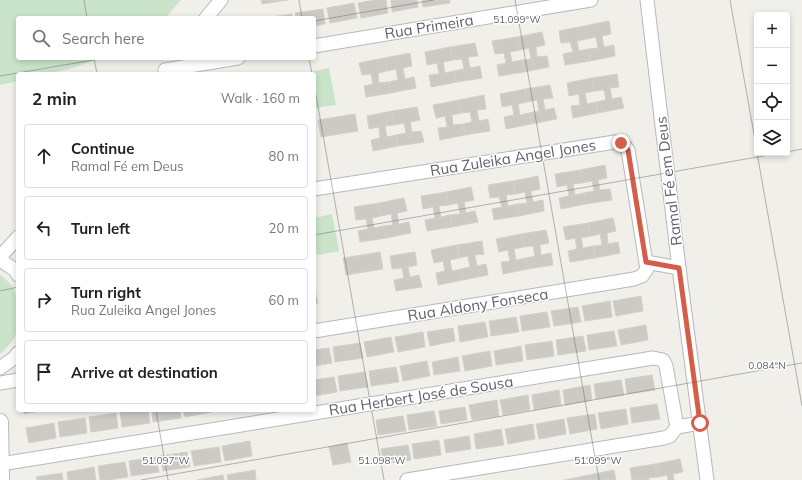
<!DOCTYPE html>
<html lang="en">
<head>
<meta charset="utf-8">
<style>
  :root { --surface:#fff; --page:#f2f2f2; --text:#222; --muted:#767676; --line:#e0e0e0 }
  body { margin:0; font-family:Mulish,sans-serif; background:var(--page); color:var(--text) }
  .controls { position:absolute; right:12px; top:12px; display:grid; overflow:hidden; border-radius:4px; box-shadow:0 2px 6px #0003 }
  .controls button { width:36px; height:36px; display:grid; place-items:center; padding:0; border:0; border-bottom:1px solid var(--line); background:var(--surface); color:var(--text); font:20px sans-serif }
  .stop { position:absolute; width:12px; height:12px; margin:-9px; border:3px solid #d55d4a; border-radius:50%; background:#fff }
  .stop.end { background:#d55d4a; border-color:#fff; box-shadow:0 1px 4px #0008 }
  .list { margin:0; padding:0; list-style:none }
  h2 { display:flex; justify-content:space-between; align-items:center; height:52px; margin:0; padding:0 16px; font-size:17px }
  h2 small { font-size:13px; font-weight:400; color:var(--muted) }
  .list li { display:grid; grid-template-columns:26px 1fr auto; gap:12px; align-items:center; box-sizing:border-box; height:64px; margin:0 8px 8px; padding:0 8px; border:1px solid var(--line); border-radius:4px }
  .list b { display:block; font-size:15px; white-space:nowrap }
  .list p { margin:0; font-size:13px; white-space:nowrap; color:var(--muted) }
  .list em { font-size:13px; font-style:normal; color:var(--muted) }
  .icon { flex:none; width:22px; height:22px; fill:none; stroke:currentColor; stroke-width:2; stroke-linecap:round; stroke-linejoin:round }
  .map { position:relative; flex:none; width:802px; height:480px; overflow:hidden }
  .search { position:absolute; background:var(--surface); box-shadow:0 2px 6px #0003; left:16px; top:16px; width:300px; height:44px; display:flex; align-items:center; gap:10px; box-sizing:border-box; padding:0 14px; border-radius:4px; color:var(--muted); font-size:15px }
  .panel { position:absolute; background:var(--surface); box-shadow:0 2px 6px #0003; left:16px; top:72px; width:300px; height:340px; border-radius:4px }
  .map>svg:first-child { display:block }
  .green { fill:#c9e4cb }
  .building { fill:#cccac5; stroke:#d4d1c8 }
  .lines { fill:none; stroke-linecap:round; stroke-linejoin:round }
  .minor-casing { stroke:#b6b8bb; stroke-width:15 }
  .tertiary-casing { stroke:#b6b8bb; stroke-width:18 }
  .minor { stroke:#fff; stroke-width:13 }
  .tertiary { stroke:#fff; stroke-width:16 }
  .route { stroke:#d55d4a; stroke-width:5 }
  .ticks { fill:none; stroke:#606367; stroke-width:1; stroke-opacity:0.45 }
  .labels { text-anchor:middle; stroke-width:3; stroke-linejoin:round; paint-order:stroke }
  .street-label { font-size:15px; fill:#606367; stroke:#fff }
  .ticks-label { font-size:10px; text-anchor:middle; fill:#606367; stroke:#fff; stroke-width:3; stroke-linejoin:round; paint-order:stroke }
</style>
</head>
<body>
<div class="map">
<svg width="802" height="480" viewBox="0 0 802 480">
  <rect width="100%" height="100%" fill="#f0efe9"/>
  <g class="green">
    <polygon points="0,0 181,0 165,18 18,18 18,58 101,58 69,69 45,74 18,74 18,81 0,85"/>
    <polygon points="329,68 336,105 314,108 314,74 308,74 308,72"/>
    <polygon points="332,214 339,251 317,255 314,236 314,218"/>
    <path d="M0,275c16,11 18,22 18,41 0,6 1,13 -2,18 -4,8 -9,14 -16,20z"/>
  </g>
  <g class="building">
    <polygon points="261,0 288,0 262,4"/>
    <polygon points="375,0 386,0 388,13 361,18 358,3"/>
    <polygon points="391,0 417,0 418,7 392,12"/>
    <polygon points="422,0 450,0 450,3 423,7"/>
    <polygon points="354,3 357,18 330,23 327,8"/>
    <polygon points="323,9 325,24 314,26 314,18 296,18 295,13"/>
    <polygon points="292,14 292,18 266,18"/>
    <polygon points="609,21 611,34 602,36 604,47 614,45 615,56 590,61 588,49 598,48 596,37 586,39 584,26"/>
    <polygon points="584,26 586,39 577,41 579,51 588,49 590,61 565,65 563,54 573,52 570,42 561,43 559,31"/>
    <polygon points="542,32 545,45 536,47 537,57 547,56 549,67 524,72 522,60 531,59 529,48 520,50 517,37"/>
    <polygon points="517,37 520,50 510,52 512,62 522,60 524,72 499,76 497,65 506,63 504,53 495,54 492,41"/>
    <polygon points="475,43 478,56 468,57 470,68 480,66 482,78 457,82 454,71 464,69 462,59 453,60 450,47"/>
    <polygon points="450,47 453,60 443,62 445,73 454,71 457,82 431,87 429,75 439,74 437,63 427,65 425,52"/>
    <polygon points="410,53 412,66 403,68 405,79 414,77 416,88 391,93 389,82 398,80 396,69 387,71 384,58"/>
    <polygon points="384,58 387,71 378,73 379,83 389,82 391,93 366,97 364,86 373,84 371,74 362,75 359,63"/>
    <polygon points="617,74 619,87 610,88 612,99 621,97 624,108 598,113 596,102 606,100 604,90 594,91 592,78"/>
    <polygon points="592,78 594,91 585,93 587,104 596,102 598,113 573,118 571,106 580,105 579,94 569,96 567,83"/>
    <polygon points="550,85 553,98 543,99 545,110 554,108 557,119 531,124 529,113 539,111 537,100 527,102 525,89"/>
    <polygon points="525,89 527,102 518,104 520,115 529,113 531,124 506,129 504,117 514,115 512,105 502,107 500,94"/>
    <polygon points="484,95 486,109 477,110 479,121 488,119 490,131 465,135 463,124 472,122 470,112 461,113 459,100"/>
    <polygon points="459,100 461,113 452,115 453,125 463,124 465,135 440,140 438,128 447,127 445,116 436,118 433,105"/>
    <polygon points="417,107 420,120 410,122 412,132 421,131 424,142 398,146 396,135 406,133 404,123 394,125 392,111"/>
    <polygon points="392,111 394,125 385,126 387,137 396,135 398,146 373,151 371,140 380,138 379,127 369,129 367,116"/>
    <polygon points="355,114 358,131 321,137 318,120"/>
    <polygon points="605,165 607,178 598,180 600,190 610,189 612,200 586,204 584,193 594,191 592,181 582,183 580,170"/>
    <polygon points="580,170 582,183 573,184 575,195 584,193 586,204 561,209 559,198 569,196 567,185 557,187 555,174"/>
    <polygon points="538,176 540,189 531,191 533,202 543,200 544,211 519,216 517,204 527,203 525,192 515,194 513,181"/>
    <polygon points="513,181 515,194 506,195 508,206 517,204 519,216 494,220 492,209 502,207 499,197 490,198 488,185"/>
    <polygon points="471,187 474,200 464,202 466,213 475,211 478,222 452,227 450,215 460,214 458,203 448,205 446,192"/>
    <polygon points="446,192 448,205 439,206 441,217 450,215 452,227 427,231 425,220 435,218 433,207 423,209 421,196"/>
    <polygon points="404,198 407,211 397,213 399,224 409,222 411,233 386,238 383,226 393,225 391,214 381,216 379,203"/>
    <polygon points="379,203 381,216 372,218 374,228 383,226 386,238 360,242 358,231 368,229 366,219 356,220 354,207"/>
    <polygon points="613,218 616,231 607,233 608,244 618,242 620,253 595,258 593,246 602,245 600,234 591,236 588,223"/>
    <polygon points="588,223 591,236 581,238 583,248 593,246 595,258 570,262 568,251 577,249 575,238 566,240 563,227"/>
    <polygon points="546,230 549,243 540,245 541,255 551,253 553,265 528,269 526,258 535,256 533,246 524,247 521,234"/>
    <polygon points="521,234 524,247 514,249 516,260 526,258 528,269 503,274 501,262 510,261 508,250 499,252 496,239"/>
    <polygon points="482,241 484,254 475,255 477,266 486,264 488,275 463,280 461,269 470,267 468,256 459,258 457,245"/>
    <polygon points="457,245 459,258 450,260 452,271 461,269 463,280 438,285 436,273 445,271 443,261 434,263 431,250"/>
    <polygon points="380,252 383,269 346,275 343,258"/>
    <polygon points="415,252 417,265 408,267 410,277 419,275 422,287 396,291 394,280 404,278 402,268 392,269 390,256"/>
    <polygon points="315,291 318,303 314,303 314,292"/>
    <polygon points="641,296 643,311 616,316 613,301"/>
    <polygon points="610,301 612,317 585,321 582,306"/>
    <polygon points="578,307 581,322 554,326 551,311"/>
    <polygon points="547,312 550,327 522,331 520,316"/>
    <polygon points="516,317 519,332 491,336 489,321"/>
    <polygon points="485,322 488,337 460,342 458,326"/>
    <polygon points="646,325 648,340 621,345 618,330"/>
    <polygon points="453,328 455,341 430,346 427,332"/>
    <polygon points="614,331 617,346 589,350 587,335"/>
    <polygon points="423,332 425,347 398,352 395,337"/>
    <polygon points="583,336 586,351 558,355 556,340"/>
    <polygon points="391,337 394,352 367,357 364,342"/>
    <polygon points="552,341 554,356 527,360 525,345"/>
    <polygon points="360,343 363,358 335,362 333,347"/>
    <polygon points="521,346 523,361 496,365 494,351"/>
    <polygon points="329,348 332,363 314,366 314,350"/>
    <polygon points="490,351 492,366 465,371 462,356"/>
    <polygon points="458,357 460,371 434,375 432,362"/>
    <polygon points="427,361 430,376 403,381 400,366"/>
    <polygon points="396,367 399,382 371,386 369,371"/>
    <polygon points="365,372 368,387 340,391 338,376"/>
    <polygon points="652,375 655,390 627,394 625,379"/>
    <polygon points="334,377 337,392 314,396 314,380"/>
    <polygon points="621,380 624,395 596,399 594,384"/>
    <polygon points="590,385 592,400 565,405 563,390"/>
    <polygon points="559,390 561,405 534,410 532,395"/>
    <polygon points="528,395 530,410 503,415 500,400"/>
    <polygon points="497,400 499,416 472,420 469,405"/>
    <polygon points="657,404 660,419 632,423 630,408"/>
    <polygon points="465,407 467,420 441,424 439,411"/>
    <polygon points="626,409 628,424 601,429 598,413"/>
    <polygon points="24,410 45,410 24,414"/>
    <polygon points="133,410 148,410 150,423 122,427 120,412"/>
    <polygon points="152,410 180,410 181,418 153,422"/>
    <polygon points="183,410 212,410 212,412 185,417"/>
    <polygon points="434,411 437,426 409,430 407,415"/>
    <polygon points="116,413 118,428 91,432 89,417"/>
    <polygon points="595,414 597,429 570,434 567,418"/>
    <polygon points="403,416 406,431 378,435 376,420"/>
    <polygon points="85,418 87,433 60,437 58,422"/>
    <polygon points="564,419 566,434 539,439 536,424"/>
    <polygon points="54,423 56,438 29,443 26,428"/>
    <polygon points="533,424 535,439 508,444 505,429"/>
    <polygon points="501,429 504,445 476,449 474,434"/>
    <polygon points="469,436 471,449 446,453 444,440"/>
    <polygon points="439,440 441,455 414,459 412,444"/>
    <polygon points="250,441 252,456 225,461 222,446"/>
    <polygon points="347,443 351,462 333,465 329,447"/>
    <polygon points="408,445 411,460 383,464 381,449"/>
    <polygon points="219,447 221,462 194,466 191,451"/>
    <polygon points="187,452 190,467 163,471 160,456"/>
    <polygon points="156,457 159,472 131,476 129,461"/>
    <polygon points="680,459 683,472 673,474 674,480 668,480 667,475 658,477 655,464"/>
    <polygon points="125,462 128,477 109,480 100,480 98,466"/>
    <polygon points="655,464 658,477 648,478 649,480 632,480 630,468"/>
    <polygon points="94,467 96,480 68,480 67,472"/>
    <polygon points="255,470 256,480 228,480 227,475"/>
    <polygon points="614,470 616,480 590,480 589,475"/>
    <polygon points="62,473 63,480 37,480 36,477"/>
    <polygon points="223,475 224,480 197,480"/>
    <polygon points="589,475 590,480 564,480"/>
  </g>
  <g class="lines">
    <g class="minor-casing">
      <g id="minor">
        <polyline points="647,0 679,268 707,480"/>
        <polyline points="206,18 221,0"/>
        <polyline points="314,46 591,0"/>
        <polyline points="165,70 238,58"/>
        <path d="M314,189l301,-47c6,1 10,3 13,8l19,119 -5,7 -8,3 -320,52"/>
        <polyline points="0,257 18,237"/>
        <polyline points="0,260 15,270 18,275"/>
        <polyline points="646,262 679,268"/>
        <polyline points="0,368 14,358 18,353"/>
        <polyline points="0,383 18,380"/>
        <polyline points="677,427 700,423"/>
        <polyline points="1,464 653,358 663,360 666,366 677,427 670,436 664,438 407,480"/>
      </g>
    </g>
    <g class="tertiary-casing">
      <polyline id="tertiary" points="0,422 1,480"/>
    </g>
    <use href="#minor" class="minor"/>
    <use href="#tertiary" class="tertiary"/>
  </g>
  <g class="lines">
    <polyline class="route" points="621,143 626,146 628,150 646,262 679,268 700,423"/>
  </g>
  <path class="ticks" d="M84,0l3,18M299,0l3,18M515,0l84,480M730,0l27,151M314,21l120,-21M94,58l3,16M309,58l3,16M0,76l105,-18M314,84l70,396M787,152l15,-3M757,153l45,253M314,235l466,-82M0,291l18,-4M156,410l12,70M141,480l661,-117"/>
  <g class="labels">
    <g class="street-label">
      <text transform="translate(429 27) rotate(-9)" y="5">Rua Primeira</text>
      <text transform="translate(513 158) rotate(-9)" y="5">Rua Zuleika Angel Jones</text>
      <text transform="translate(669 181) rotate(-97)" y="5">Ramal Fé em Deus</text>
      <text transform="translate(478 305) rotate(-9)" y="5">Rua Aldony Fonseca</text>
      <text transform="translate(421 396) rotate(-9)" y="5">Rua Herbert José de Sousa</text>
    </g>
  </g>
  <g class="ticks-label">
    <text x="517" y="23">51.099°W</text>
    <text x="767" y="369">0.084°N</text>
    <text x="166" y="464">51.097°W</text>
    <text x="382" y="464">51.098°W</text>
    <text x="598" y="464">51.099°W</text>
  </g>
</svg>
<div class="controls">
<button>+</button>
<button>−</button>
<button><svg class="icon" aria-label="locate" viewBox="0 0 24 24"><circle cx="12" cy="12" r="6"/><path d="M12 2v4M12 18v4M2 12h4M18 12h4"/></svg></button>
<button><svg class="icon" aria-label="layers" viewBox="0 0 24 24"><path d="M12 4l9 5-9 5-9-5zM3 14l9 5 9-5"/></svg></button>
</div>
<div class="stop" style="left:700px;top:423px"></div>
<div class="stop end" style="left:621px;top:143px"></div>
<div class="search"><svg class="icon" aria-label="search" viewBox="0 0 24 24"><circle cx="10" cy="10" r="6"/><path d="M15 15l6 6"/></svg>Search here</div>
<section class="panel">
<h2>2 min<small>Walk · 160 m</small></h2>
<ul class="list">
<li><svg class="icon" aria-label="ahead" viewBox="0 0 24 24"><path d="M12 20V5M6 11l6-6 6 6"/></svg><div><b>Continue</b><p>Ramal Fé em Deus</p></div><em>80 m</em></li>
<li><svg class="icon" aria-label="left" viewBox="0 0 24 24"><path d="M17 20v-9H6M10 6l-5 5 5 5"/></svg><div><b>Turn left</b></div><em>20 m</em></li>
<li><svg class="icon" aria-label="right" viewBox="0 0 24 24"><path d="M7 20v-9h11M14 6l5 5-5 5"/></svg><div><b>Turn right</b><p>Rua Zuleika Angel Jones</p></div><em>60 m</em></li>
<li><svg class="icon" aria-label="arrive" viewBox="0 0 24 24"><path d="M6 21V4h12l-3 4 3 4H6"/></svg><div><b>Arrive at destination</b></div></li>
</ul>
</section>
</div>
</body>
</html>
